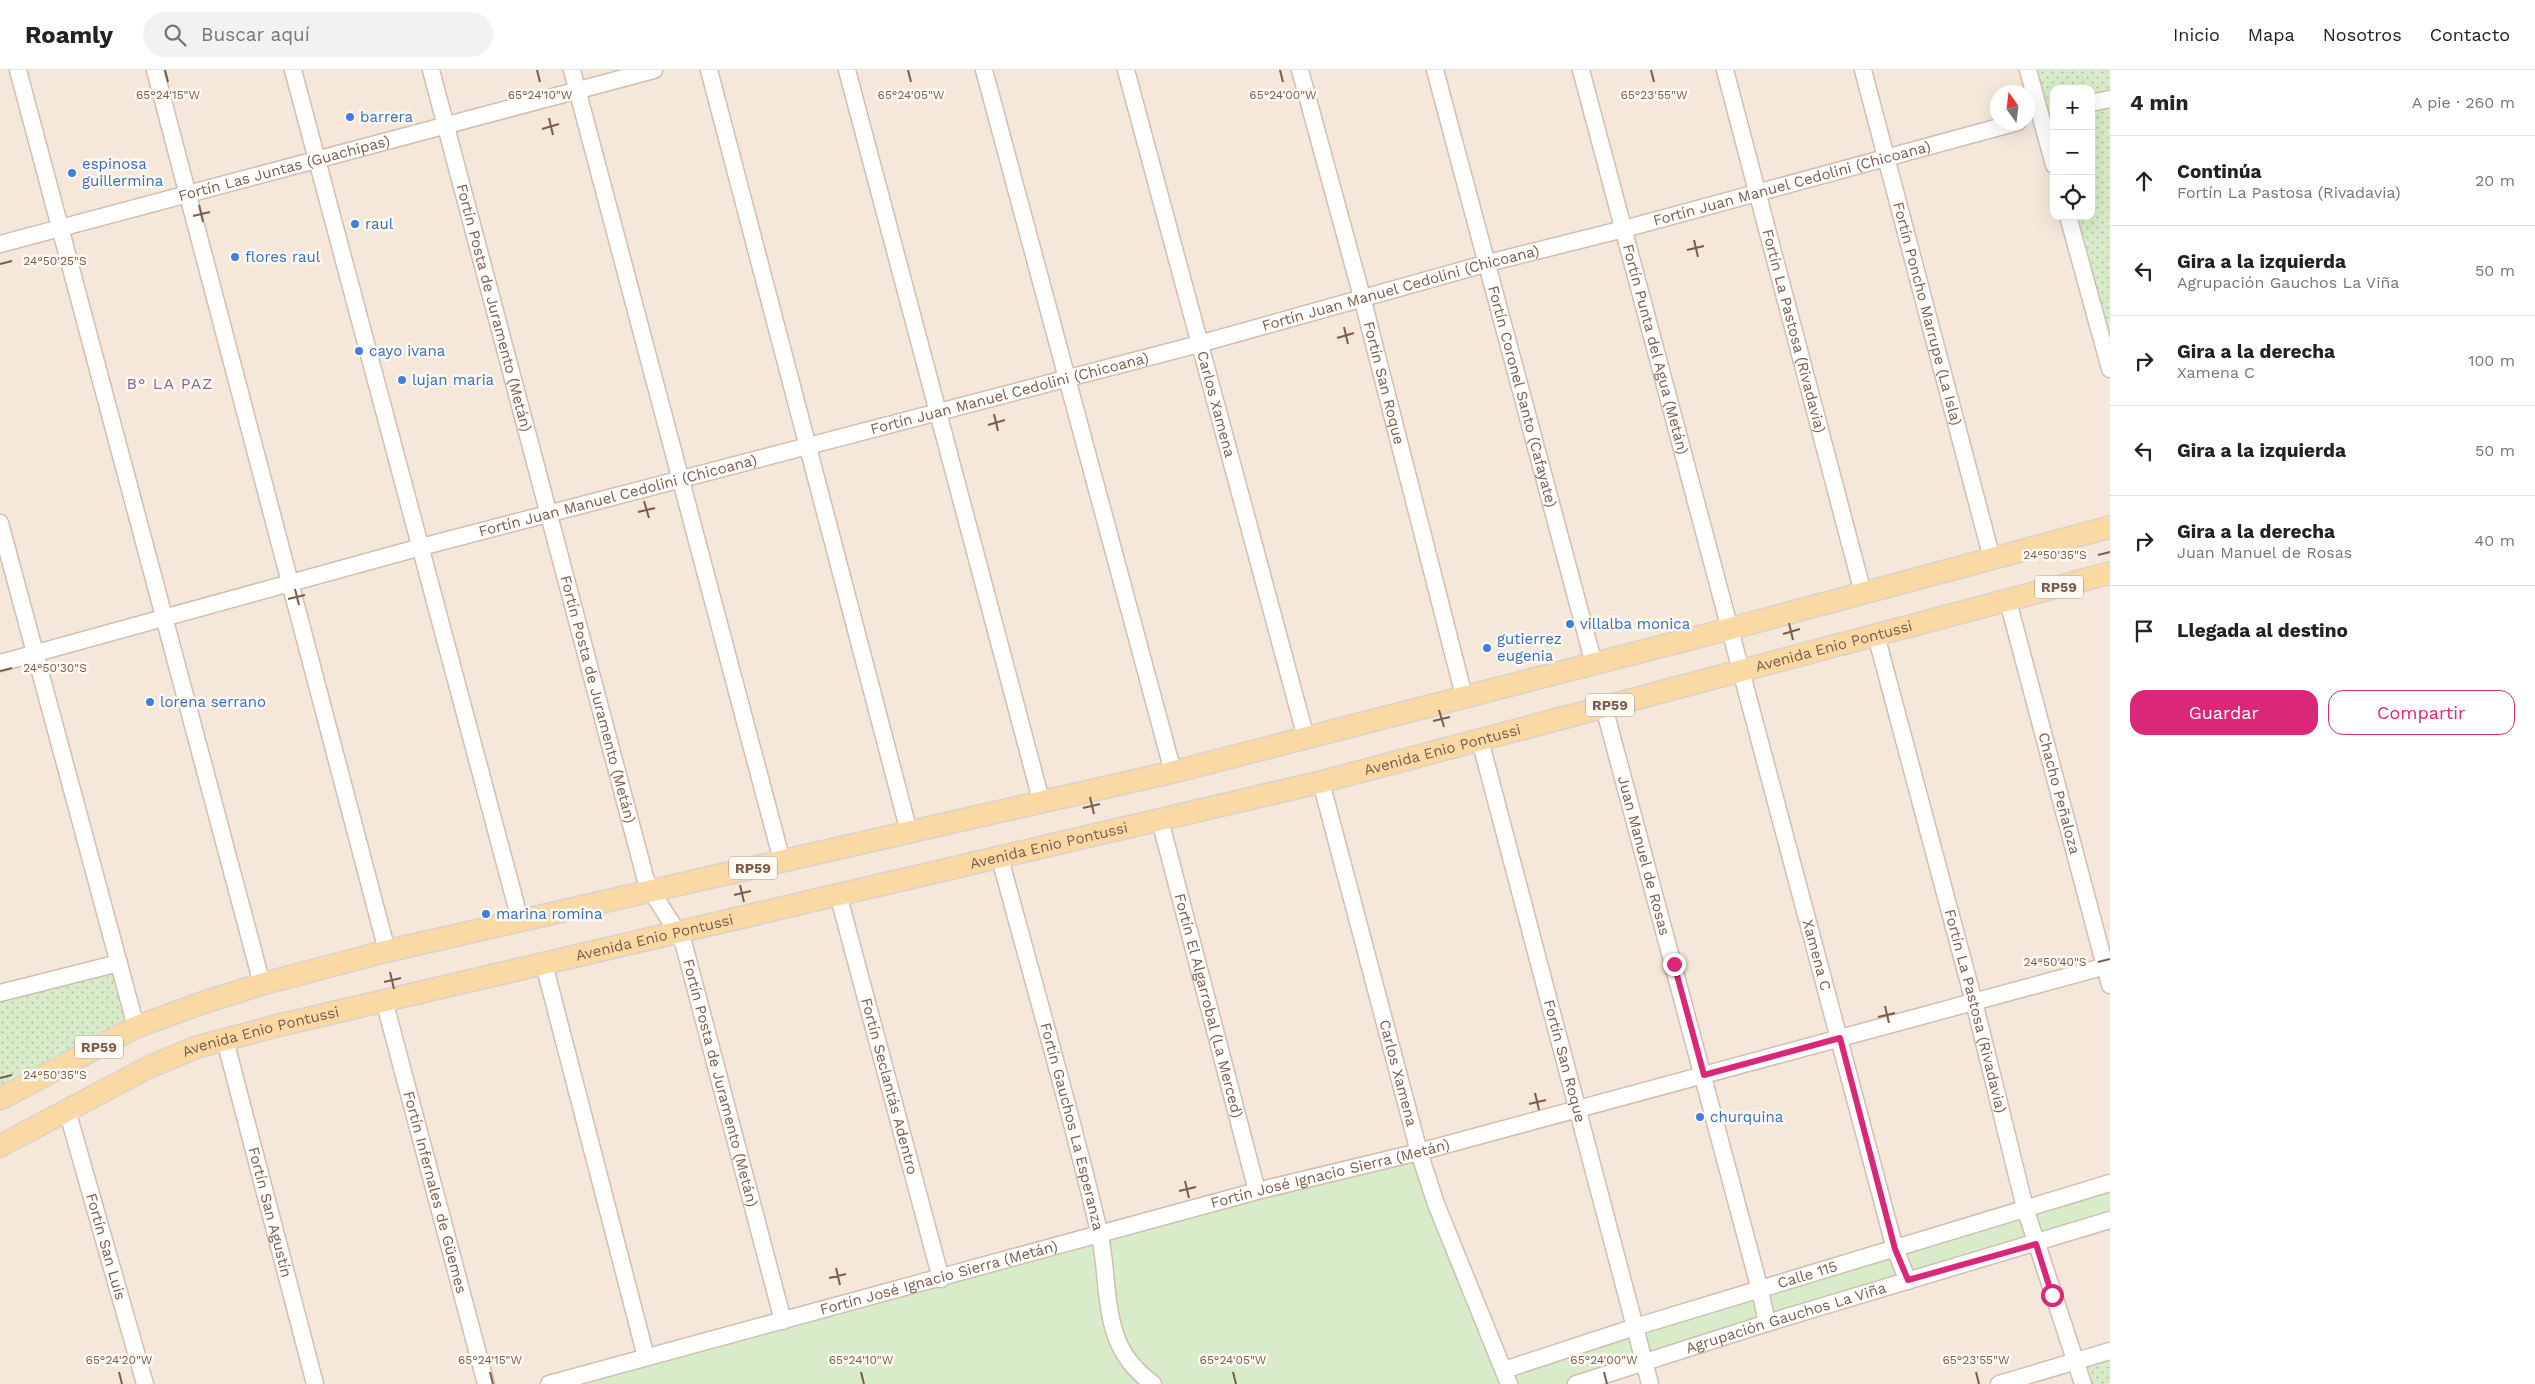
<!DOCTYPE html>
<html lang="es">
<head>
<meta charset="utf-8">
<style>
  :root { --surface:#fff; --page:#f2f2f2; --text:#222; --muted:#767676; --line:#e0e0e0; --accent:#db2777 }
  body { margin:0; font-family:"Work Sans",sans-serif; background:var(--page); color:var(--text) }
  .controls { position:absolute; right:15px; top:15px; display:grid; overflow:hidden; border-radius:10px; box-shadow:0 5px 20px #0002 }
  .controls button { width:45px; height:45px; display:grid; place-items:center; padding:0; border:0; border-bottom:1px solid var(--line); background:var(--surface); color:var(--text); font:25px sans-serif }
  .compass { position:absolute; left:1990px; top:15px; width:45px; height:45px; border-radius:50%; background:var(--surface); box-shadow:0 5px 20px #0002; rotate:346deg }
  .stop { position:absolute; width:15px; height:15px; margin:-11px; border:4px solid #db2777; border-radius:50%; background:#fff }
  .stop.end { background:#db2777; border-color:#fff; box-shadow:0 1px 5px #0008 }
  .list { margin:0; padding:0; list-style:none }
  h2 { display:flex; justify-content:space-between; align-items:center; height:65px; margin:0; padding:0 20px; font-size:21px }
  h2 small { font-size:16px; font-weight:400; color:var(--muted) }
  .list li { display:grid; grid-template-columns:32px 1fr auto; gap:15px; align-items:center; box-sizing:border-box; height:90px; padding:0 20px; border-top:1px solid var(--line) }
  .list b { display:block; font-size:19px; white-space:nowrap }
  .list p { margin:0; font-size:16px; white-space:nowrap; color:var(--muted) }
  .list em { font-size:16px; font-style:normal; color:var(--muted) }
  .actions { display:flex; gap:10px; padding:15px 20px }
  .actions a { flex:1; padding:11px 0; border:1px solid var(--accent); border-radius:15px; text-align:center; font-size:18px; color:var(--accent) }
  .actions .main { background:var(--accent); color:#fff }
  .icon { flex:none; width:28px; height:28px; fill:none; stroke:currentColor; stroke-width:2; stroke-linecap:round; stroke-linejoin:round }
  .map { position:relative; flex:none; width:2110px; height:1314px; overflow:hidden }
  header { display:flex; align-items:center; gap:30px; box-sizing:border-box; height:70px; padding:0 25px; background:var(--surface); border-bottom:1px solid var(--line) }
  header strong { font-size:24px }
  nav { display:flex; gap:28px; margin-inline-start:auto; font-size:18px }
  .search { width:350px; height:45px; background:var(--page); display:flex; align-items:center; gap:12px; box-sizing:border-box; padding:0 18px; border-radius:28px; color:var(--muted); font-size:19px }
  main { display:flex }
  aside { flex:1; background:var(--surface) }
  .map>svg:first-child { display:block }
  .residential { fill:#f5e8da; fill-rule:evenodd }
  .grass { fill:#d8ecc9 }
  .park { fill:url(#park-dots) }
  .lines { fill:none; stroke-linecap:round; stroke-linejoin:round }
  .minor-casing { stroke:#d1beb0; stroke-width:19 }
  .major-casing { stroke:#dad1cd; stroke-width:24 }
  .minor { stroke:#fff; stroke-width:16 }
  .major { stroke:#fbd9a5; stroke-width:21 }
  .route { stroke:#db2777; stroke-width:6 }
  .ticks { fill:none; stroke:#7a5c4d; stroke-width:2 }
  .shop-dot { fill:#3f7fe0; stroke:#fffaf3; stroke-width:2 }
  .labels { text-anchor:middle; stroke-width:5; stroke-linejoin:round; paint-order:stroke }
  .shield { fill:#fffaf3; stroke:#a28b7f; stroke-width:1 }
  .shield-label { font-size:14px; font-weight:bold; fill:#7a5c4d }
  .shop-label { font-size:15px; fill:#366cbe; stroke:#fffaf3; text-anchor:start }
  .street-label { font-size:15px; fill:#7a5c4d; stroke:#fffaf3 }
  .neighbourhood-label { font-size:16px; letter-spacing:1px; fill:#846695; stroke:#fffaf3 }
  .ticks-label { font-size:12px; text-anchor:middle; fill:#7a5c4d; stroke:#fffaf3; stroke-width:5; stroke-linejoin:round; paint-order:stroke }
</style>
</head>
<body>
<header>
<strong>Roamly</strong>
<div class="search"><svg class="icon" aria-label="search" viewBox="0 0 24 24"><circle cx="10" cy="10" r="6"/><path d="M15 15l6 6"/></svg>Buscar aquí</div>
<nav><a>Inicio</a><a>Mapa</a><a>Nosotros</a><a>Contacto</a></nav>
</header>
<main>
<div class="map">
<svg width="2110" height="1314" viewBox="0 0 2110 1314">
  <defs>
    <pattern id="park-dots" width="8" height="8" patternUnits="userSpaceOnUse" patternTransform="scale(1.25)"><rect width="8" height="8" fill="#d8ecc9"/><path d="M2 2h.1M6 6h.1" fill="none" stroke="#b4c2a5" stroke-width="1.8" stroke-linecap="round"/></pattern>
  </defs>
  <rect width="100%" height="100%" fill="#fdf6ec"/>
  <path class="residential" d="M0,0h2110v1314h-2110zM2054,19h37v127h-37zM1998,22h30v30h-30z"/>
  <polygon class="grass" points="1417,1085 1500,1301 2110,1115 2110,1147 1567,1314 564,1314"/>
  <g class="park">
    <polygon points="2033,0 2110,0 2110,22 2091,27 2091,19 2054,19 2054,38 2044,41"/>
    <polygon points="2110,35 2110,279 2074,146 2091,146 2091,40"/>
    <polygon points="116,897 132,955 0,1025 0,928"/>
    <polygon points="2110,1285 2110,1314 2086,1314 2080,1294"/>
  </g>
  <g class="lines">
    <g class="minor-casing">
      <g id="minor">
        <polyline points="18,0 262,914"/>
        <polyline points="155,0 387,881"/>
        <polyline points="293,0 520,850"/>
        <path id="s1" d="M431,0l214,807c10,25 28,44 39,68l99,376"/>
        <polyline points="572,0 782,791"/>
        <polyline points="709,0 909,762"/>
        <polyline points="847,0 1041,730"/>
        <polyline points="984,0 1173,702"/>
        <path id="s2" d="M1126,0l180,668"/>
        <path id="s3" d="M1300,0l62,227 102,399"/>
        <path id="s4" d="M1435,0l159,594"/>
        <path id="s5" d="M1581,0l314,1179 13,32"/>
        <path id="s6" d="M1725,0l138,523"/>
        <path id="s7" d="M1863,0l129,489"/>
        <polyline points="2028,0 2054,95"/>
        <polyline points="2091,33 2110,29"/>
        <polyline points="2068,146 2110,299"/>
        <path id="s8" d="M0,174l654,-174"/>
        <polyline points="0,453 136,957"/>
        <path id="s9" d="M2008,531l102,384"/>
        <path id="s10" d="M1876,565l98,367 51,206 58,176"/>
        <path id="s11" d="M0,593l421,-116 778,-203 289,-81 136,-34 394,-107"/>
        <path id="s12" d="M1604,637l156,583 7,33"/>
        <path id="s13" d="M1480,670l170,644"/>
        <path id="s14" d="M1321,712l98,370 17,52 73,180"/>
        <path id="s15" d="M1160,750l97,371"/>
        <path id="s16" d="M1000,788c33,124 70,249 99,374 8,32 5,66 15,98 6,22 20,40 39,54"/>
        <path id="s17" d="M838,824l103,385"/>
        <polyline points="544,894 646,1287"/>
        <polyline points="0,923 119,893"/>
        <path id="s18" d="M384,930l102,384"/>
        <path id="s19" d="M225,970l90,344"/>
        <path id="s20" d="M67,1040l78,274"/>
        <path id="s21" d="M1504,1300l131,-43 475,-144"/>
        <path id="s22" d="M549,1314l708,-193 162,-39 691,-187"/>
        <path id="s23" d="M1576,1314l191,-61 343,-103"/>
        <polyline points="1999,1314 2110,1281"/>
      </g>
    </g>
    <g class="major-casing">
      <g id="major">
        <polyline points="0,1029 136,957 202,933 262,914 387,881 1173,702 1729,559 2110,457"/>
        <path id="s24" d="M0,1076l147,-78 50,-21 79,-21 1045,-244 789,-209"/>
      </g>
    </g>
    <use href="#minor" class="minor"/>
    <use href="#major" class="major"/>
  </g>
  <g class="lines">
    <polyline class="route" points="1674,894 1704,1005 1840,968 1895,1179 1908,1210 2036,1174 2052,1225"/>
  </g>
  <path class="ticks" d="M165,0l3,12M537,0l3,12M908,0l3,12M1280,0l3,12M1651,0l3,12M549,48l4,17M542,59l17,-5M199,135l4,17M193,146l17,-4M1694,170l4,17M1687,180l17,-4M0,194l12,-3M1344,257l4,17M1337,268l17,-5M994,344l4,17M988,355l17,-5M644,431l5,17M638,442l17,-4M2098,485l12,-3M295,519l4,16M288,529l17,-4M1789,553l4,17M1783,564l17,-5M0,601l12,-3M1439,640l5,17M1433,651l17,-4M1090,727l4,17M1083,738l17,-4M740,815l4,17M734,825l17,-4M2098,892l12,-3M390,902l4,17M384,912l17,-4M1885,936l4,17M1878,947l17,-4M0,1008l12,-3M1535,1023l4,17M1529,1034l17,-4M1185,1111l4,17M1179,1121l17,-4M836,1198l4,17M829,1208l17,-4M119,1302l3,12M490,1302l3,12M861,1302l3,12M1233,1302l3,12M1604,1302l3,12M1976,1302l3,12"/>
  <g class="shop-dot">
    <circle cx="350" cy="47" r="5"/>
    <circle cx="72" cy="103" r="5"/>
    <circle cx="355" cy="154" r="5"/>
    <circle cx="235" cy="187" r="5"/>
    <circle cx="359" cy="281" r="5"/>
    <circle cx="402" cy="310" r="5"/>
    <circle cx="1570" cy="554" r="5"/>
    <circle cx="1487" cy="578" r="5"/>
    <circle cx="150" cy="632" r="5"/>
    <circle cx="486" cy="844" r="5"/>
    <circle cx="1700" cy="1047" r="5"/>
  </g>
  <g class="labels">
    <g class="shield">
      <rect x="2035" y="505.5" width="48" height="23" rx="4"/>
      <rect x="1586" y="623.5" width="48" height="23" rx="4"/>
      <rect x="729" y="786.5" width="48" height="23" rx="4"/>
      <rect x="75" y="965.5" width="48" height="23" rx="4"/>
    </g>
    <g class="shield-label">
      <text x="2059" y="522">RP59</text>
      <text x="1610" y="640">RP59</text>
      <text x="753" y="803">RP59</text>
      <text x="99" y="982">RP59</text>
    </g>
    <g class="shop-label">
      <text x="360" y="52">barrera</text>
      <text x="82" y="99">espinosa<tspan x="82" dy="17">guillermina</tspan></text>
      <text x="365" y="159">raul</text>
      <text x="245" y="192">flores raul</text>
      <text x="369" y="286">cayo ivana</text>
      <text x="412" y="315">lujan maria</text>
      <text x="1580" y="559">villalba monica</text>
      <text x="1497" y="574">gutierrez<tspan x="1497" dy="17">eugenia</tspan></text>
      <text x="160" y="637">lorena serrano</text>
      <text x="496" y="849">marina romina</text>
      <text x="1710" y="1052">churquina</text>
    </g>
    <g class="street-label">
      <text dy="5" stroke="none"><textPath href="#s8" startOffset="294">Fortín Las Juntas (Guachipas)</textPath></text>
      <text dy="5" stroke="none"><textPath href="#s11" startOffset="1855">Fortín Juan Manuel Cedolini (Chicoana)</textPath></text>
      <text dy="5" stroke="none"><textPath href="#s11" startOffset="1450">Fortín Juan Manuel Cedolini (Chicoana)</textPath></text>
      <text dy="5" stroke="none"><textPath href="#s1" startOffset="246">Fortín Posta de Juramento (Metán)</textPath></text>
      <text dy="5" stroke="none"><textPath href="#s7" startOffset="252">Fortín Poncho Marrupe (La Isla)</textPath></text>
      <text dy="5" stroke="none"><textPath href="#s6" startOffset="270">Fortín La Pastosa (Rivadavia)</textPath></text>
      <text dy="5" stroke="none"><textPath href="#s5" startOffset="289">Fortín Punta del Agua (Metán)</textPath></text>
      <text dy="5" stroke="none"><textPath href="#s3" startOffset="324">Fortín San Roque</textPath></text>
      <text dy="5" stroke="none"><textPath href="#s11" startOffset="1045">Fortín Juan Manuel Cedolini (Chicoana)</textPath></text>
      <text dy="5" stroke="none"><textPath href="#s4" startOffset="338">Fortín Coronel Santo (Cafayate)</textPath></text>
      <text dy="5" stroke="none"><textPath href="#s2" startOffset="346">Carlos Xamena</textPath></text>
      <text dy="5" stroke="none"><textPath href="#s11" startOffset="640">Fortín Juan Manuel Cedolini (Chicoana)</textPath></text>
      <text dy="5" stroke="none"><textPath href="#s24" startOffset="1906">Avenida Enio Pontussi</textPath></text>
      <text dy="5" stroke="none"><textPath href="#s1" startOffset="651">Fortín Posta de Juramento (Metán)</textPath></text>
      <text dy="5" stroke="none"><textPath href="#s24" startOffset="1501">Avenida Enio Pontussi</textPath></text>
      <text dy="5" stroke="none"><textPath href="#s9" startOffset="199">Chacho Peñaloza</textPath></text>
      <text dy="5" stroke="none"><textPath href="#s24" startOffset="1096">Avenida Enio Pontussi</textPath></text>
      <text dy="5" stroke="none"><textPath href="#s12" startOffset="154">Juan Manuel de Rosas</textPath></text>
      <text dy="5" stroke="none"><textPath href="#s24" startOffset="691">Avenida Enio Pontussi</textPath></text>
      <text dy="5" stroke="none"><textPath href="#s5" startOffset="916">Xamena C</textPath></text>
      <text dy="5" stroke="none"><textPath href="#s15" startOffset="192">Fortín El Algarrobal (La Merced)</textPath></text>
      <text dy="5" stroke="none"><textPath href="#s10" startOffset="389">Fortín La Pastosa (Rivadavia)</textPath></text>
      <text dy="5" stroke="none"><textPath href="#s24" startOffset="286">Avenida Enio Pontussi</textPath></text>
      <text dy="5" stroke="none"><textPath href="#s13" startOffset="332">Fortín San Roque</textPath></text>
      <text dy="5" stroke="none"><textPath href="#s14" startOffset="301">Carlos Xamena</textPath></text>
      <text dy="5" stroke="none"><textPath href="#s1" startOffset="1056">Fortín Posta de Juramento (Metán)</textPath></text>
      <text dy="5" stroke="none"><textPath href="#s17" startOffset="199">Fortín Seclantás Adentro</textPath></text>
      <text dy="5" stroke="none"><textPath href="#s16" startOffset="278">Fortín Gauchos La Esperanza</textPath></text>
      <text dy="5" stroke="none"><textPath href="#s22" startOffset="809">Fortín José Ignacio Sierra (Metán)</textPath></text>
      <text dy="5" stroke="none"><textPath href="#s18" startOffset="199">Fortín Infernales de Güemes</textPath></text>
      <text dy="5" stroke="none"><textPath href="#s19" startOffset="178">Fortín San Agustín</textPath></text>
      <text dy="5" stroke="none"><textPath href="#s20" startOffset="142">Fortín San Luis</textPath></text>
      <text dy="5" stroke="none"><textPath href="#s21" startOffset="318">Calle 115</textPath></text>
      <text dy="5" stroke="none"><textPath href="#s22" startOffset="404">Fortín José Ignacio Sierra (Metán)</textPath></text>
      <text dy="5" stroke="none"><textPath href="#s23" startOffset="220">Agrupación Gauchos La Viña</textPath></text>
    </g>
    <g class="neighbourhood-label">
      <text x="170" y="319">B° LA PAZ</text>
    </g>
  </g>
  <g class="ticks-label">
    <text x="168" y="29">65°24'15"W</text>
    <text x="540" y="29">65°24'10"W</text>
    <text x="911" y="29">65°24'05"W</text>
    <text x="1283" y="29">65°24'00"W</text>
    <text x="1654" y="29">65°23'55"W</text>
    <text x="55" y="195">24°50'25"S</text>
    <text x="2055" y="489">24°50'35"S</text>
    <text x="55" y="602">24°50'30"S</text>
    <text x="2055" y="896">24°50'40"S</text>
    <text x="55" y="1009">24°50'35"S</text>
    <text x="119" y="1294">65°24'20"W</text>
    <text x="490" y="1294">65°24'15"W</text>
    <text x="861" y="1294">65°24'10"W</text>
    <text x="1233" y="1294">65°24'05"W</text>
    <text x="1604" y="1294">65°24'00"W</text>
    <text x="1976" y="1294">65°23'55"W</text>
  </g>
</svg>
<div class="controls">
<button>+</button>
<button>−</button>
<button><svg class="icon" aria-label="locate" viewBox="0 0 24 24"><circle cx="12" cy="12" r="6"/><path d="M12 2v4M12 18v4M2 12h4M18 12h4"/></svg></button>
</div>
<svg class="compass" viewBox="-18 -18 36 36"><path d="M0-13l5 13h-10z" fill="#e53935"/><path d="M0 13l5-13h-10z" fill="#767676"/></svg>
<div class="stop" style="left:2052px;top:1225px"></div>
<div class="stop end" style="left:1674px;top:894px"></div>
</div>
<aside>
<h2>4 min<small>A pie · 260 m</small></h2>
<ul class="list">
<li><svg class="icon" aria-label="ahead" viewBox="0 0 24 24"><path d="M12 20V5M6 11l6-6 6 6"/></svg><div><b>Continúa</b><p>Fortín La Pastosa (Rivadavia)</p></div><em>20 m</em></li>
<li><svg class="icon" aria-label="left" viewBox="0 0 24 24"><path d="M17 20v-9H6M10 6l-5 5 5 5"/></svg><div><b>Gira a la izquierda</b><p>Agrupación Gauchos La Viña</p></div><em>50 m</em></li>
<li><svg class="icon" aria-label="right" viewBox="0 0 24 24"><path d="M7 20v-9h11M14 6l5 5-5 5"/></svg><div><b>Gira a la derecha</b><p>Xamena C</p></div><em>100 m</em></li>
<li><svg class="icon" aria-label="left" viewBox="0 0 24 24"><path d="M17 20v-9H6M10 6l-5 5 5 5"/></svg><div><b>Gira a la izquierda</b></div><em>50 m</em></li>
<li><svg class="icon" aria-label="right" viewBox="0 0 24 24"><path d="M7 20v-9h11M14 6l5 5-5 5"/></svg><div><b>Gira a la derecha</b><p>Juan Manuel de Rosas</p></div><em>40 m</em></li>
<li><svg class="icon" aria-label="arrive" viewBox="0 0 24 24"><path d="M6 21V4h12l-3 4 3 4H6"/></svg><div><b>Llegada al destino</b></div></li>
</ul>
<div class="actions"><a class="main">Guardar</a><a>Compartir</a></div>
</aside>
</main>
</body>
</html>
